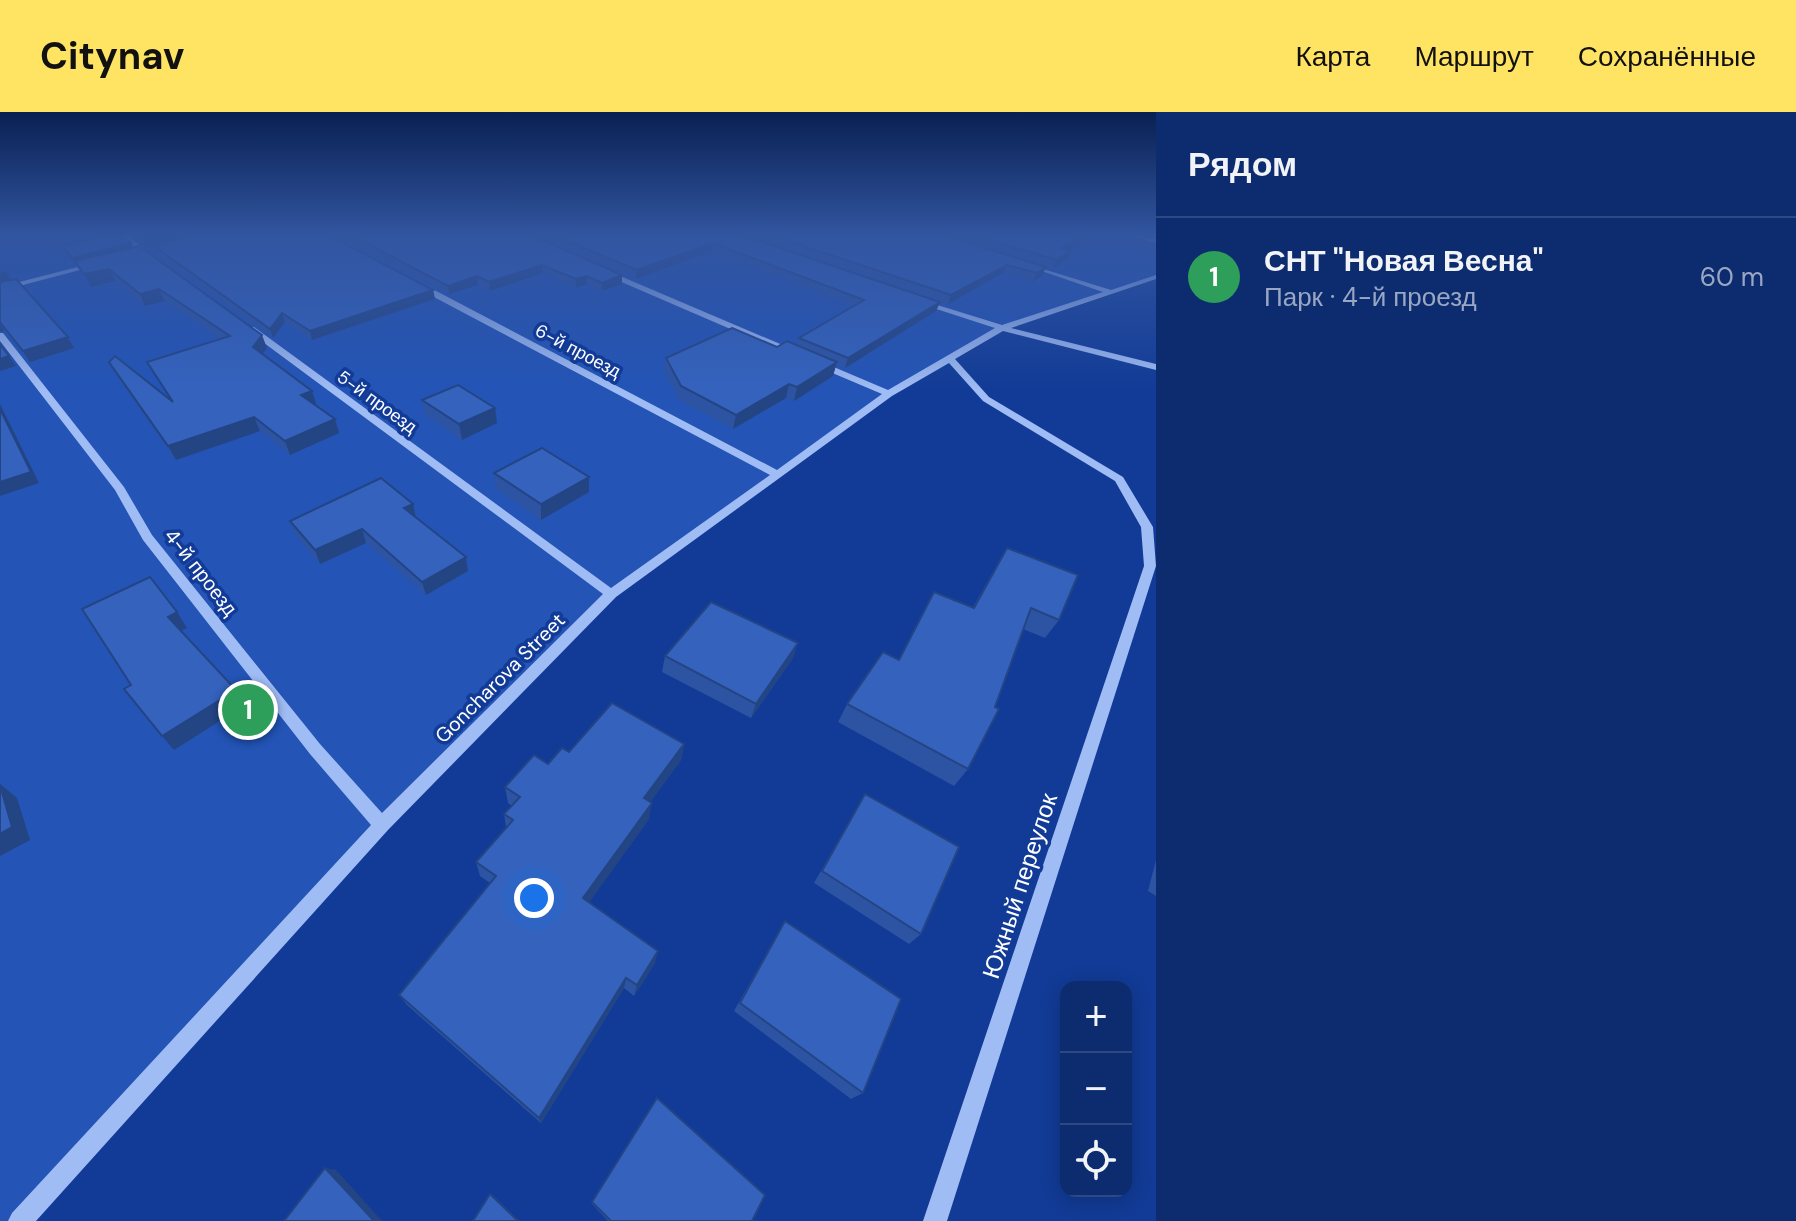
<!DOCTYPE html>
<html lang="ru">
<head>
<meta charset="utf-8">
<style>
  :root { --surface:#0d2c70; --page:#163475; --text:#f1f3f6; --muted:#9aa7c3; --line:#2d4883; --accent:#ffe463 }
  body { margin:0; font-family:"DM Sans",sans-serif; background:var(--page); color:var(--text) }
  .controls { position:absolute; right:24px; bottom:24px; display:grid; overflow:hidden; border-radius:16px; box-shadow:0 4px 20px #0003 }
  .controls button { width:72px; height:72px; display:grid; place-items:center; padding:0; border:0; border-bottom:2px solid var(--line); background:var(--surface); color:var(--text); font:40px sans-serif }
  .you { position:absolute; left:534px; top:786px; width:28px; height:28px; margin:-20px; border:6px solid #fff; border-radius:50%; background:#1a73e8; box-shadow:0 0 0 12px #1a73e833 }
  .badge { display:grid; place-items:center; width:52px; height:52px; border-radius:50%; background:var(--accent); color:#fff; font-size:26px; font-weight:700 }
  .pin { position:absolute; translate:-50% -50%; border:4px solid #fff; box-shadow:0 2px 8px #0006 }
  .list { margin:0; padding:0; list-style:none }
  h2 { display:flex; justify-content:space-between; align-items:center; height:104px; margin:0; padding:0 32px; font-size:34px }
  h2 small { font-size:26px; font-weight:400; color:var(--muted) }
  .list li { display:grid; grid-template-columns:52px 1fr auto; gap:24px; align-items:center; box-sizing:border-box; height:120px; padding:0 32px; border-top:2px solid var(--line) }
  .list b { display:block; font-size:30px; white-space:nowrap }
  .list p { margin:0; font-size:26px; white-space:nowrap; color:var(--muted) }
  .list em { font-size:26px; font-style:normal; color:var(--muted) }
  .icon { flex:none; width:44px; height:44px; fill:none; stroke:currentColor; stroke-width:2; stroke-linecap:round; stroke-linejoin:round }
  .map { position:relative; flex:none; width:1156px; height:1109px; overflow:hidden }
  header { display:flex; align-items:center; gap:48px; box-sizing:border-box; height:112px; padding:0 40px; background:var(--accent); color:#111 }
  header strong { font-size:38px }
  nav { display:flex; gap:44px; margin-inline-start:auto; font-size:28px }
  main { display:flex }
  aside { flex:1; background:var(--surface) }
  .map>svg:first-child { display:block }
  .green { fill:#2354b6 }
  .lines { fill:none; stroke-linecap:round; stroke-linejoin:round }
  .minor { fill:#a0bcf4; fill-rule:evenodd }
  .wall { fill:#2d54a3 }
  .shaded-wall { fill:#244584 }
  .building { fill:#3462bd; stroke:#244584; stroke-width:2 }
  .labels { text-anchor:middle; stroke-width:7; stroke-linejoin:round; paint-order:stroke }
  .far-street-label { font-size:18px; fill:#fff; stroke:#113b96 }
  .street-label { font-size:20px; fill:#fff; stroke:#113b96 }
  .near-street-label { font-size:24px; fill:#fff; stroke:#113b96 }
</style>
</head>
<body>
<header>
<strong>Citynav</strong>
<nav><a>Карта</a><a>Маршрут</a><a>Сохранённые</a></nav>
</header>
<main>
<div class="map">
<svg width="1156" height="1109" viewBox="0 0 1156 1109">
  <rect width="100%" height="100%" fill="#113b96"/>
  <polygon class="green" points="0,123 1156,123 1156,165 1002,216 889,282 611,482 382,713 20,1109 0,1109"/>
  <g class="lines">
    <g class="minor">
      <polygon points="120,123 127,123 153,144 148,145"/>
      <polygon points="1131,123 1156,127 1156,131 1132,124"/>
      <polygon points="97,150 99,153 0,179 0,175"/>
      <polygon points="1027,152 1111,178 1156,163 1156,167 1011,216 1156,252 1156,258 1003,219 955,247 989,285 1123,365 1153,415 1156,454 947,1109 923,1109 1144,454 1141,415 1115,369 983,289 949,251 892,284 616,485 388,718 36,1109 8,1109 12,1101 371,713 310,642 143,428 115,378 0,229 0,221 3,221 124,375 152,423 320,632 382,701 603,482 248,219 248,215 254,215 611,476 770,363 415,175 415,171 421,171 777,358 882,282 816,254 816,250 822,250 888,278 995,216 918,191 918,187 1002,213 1103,180 1027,154"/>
      <polygon points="606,158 799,240 800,242 793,244 603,162"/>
    </g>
  </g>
  <g class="wall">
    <polygon points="133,123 191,123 148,134"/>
    <polygon points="336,123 531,123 622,172 602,179 587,172 576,176 543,161 490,179 478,173 449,182"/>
    <polygon points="533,123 741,123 940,190 936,199 845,256 836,252 833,264 794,289 786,286 733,317 679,288 664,259 666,246 797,234 799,226 853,194 712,139 636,167"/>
    <polygon points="745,123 943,123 1042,164 1032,170 1003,161 948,192"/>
    <polygon points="944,123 1097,123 1069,138 1071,139 1067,147 1052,157"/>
    <polygon points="63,134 133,135 267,236 262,242 312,279 316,292 315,293 335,307 339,321 290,343 260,319 176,348 116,263 109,250 169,286 154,263 147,250 221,227 165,189 145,194 115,169 91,175"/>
    <polygon points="154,134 433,178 435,187 312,228 285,210 273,226 158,142"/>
    <polygon points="0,155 11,168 68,225 74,236 30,250 5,219 0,220"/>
    <polygon points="422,288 495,296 497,311 462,328 425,303"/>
    <polygon points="494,361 589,365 589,380 541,408 496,377"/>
    <polygon points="413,392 416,405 468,459 426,483 366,431 320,452 295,423 290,409"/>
    <polygon points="1007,436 1059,508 1045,526 1023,517 968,657 954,674 838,610 847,592 899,547 934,480 973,495"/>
    <polygon points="665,544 793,546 751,606 662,560"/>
    <polygon points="684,632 681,648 650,690 649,707 589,790 655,851 634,884 624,876 541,1011 407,893 399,883 490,771 480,764 476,750 506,715 504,702 512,694 508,691 505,675 569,640"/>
    <polygon points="865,682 921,822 909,832 814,771"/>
    <polygon points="1156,748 1156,784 1148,779"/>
    <polygon points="785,809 863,981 851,987 734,899"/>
    <polygon points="657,986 752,1109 608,1109 592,1092"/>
  </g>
  <g class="shaded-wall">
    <polygon points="154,123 191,123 148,134 144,125"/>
    <polygon points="1086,123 1097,123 1057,145 1061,136"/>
    <polygon points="131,131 134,138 75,153 72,146"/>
    <polygon points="713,131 712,139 636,167 637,158"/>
    <polygon points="1071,139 1067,147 1052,157 1057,148"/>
    <polygon points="542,153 543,161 490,179 489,170"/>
    <polygon points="1007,153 1003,161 948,192 951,183"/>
    <polygon points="1046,155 1042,164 1032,170 1037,161"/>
    <polygon points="109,157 115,169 91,175 84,162"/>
    <polygon points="6,159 12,169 0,172 0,161"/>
    <polygon points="622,163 622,172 602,179 602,171"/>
    <polygon points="477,164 478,173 449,182 448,174"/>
    <polygon points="587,164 587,172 576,176 576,167"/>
    <polygon points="159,177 165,189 145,194 140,182"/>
    <polygon points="433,178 435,187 312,228 310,219"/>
    <polygon points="940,190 936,199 845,256 848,246"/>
    <polygon points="282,201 285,210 273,226 270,217"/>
    <polygon points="0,211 5,219 0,220"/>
    <polygon points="262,223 267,236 258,248 253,235"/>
    <polygon points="68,225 74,236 30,250 23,239"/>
    <polygon points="9,244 16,254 0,259 0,247"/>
    <polygon points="837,250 833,264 794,289 797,275"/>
    <polygon points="789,272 786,286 733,317 736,303"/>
    <polygon points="312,279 316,292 305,296 301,283"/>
    <polygon points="0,292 39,371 0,384"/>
    <polygon points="495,296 497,311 462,328 459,312"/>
    <polygon points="254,305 260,319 176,348 168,334"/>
    <polygon points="335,307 339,321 290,343 285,329"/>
    <polygon points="589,365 589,380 541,408 541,392"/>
    <polygon points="413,392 416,406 404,396"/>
    <polygon points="362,417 366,431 320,452 315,438"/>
    <polygon points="466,445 468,459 426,483 422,470"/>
    <polygon points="177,500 187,516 178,520 168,505"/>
    <polygon points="798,531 793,546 751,606 756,592"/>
    <polygon points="236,578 245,593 174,638 162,624"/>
    <polygon points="684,632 681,648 642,702 644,686"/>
    <polygon points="0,672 17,686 30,728 0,744"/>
    <polygon points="652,691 649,707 583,799 583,786"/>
    <polygon points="658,839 655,851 634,884 637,873"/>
    <polygon points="626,866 624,876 541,1011 539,1006"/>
    <polygon points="325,1056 336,1058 382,1109 374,1109"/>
    <polygon points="490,1082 494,1084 520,1109 518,1109"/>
  </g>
  <g class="building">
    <polygon points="108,123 121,123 131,131 72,146 63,134"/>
    <polygon points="193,123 328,123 433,178 310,219 282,201 270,217 154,134"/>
    <polygon points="350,123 531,123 622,163 602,171 587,164 576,167 542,153 489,170 477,164 448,174"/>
    <polygon points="553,123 741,123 940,190 848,246 799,226 864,188 713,131 637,158"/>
    <polygon points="771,123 943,123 1046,155 1037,161 1007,153 951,183"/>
    <polygon points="974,123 1086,123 1061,136 1071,139 1057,148"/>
    <polygon points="139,134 262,223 253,235 312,279 301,283 335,307 285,329 254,305 168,334 109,250 115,244 173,290 147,250 230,224 159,177 140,182 109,157 84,162 75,149"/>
    <polygon points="16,167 68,225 23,239 0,210 0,170"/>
    <polygon points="732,216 777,235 787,229 837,250 797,275 789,272 736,303 681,274 666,246"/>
    <polygon points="0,232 9,244 0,247"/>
    <polygon points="458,273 495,296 459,312 422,288"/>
    <polygon points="0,297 31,360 0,370"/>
    <polygon points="542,336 589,365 541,392 494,361"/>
    <polygon points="381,366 413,392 404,396 466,445 422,470 362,417 315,438 290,409"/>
    <polygon points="1007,436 1078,463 1059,508 1031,496 995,595 999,597 968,657 847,592 883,540 899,548 934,480 974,496"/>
    <polygon points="150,465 177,500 168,505 236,578 162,624 124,577 131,573 82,497"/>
    <polygon points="711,490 798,531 756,592 665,544"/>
    <polygon points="612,591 684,632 644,686 652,691 583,786 658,839 637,873 626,866 539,1006 399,883 496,764 476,750 513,708 504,702 520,685 505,675 534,643 548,652 562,636 569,640"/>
    <polygon points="0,673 12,715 0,722"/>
    <polygon points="865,682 959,735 921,822 822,759"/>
    <polygon points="785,809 901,887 863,981 740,891"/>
    <polygon points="657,986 765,1083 752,1109 611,1109 592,1090"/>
    <polygon points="325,1056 374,1109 284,1109"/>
    <polygon points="490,1082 518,1109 473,1109"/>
  </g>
  <linearGradient id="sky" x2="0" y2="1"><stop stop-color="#092052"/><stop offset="0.44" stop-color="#3255a0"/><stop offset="1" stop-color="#3255a0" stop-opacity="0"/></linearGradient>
  <rect width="1156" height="278" fill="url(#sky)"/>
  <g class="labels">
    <g class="far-street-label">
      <text transform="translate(578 239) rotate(28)" y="6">6-й проезд</text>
      <text transform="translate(377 290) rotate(36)" y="6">5-й проезд</text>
    </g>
    <g class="street-label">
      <text transform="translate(201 460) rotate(52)" y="7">4-й проезд</text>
      <text transform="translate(500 566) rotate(-45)" y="7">Goncharova Street</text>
    </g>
    <g class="near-street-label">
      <text transform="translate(1020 774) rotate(-72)" y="8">Южный переулок</text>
    </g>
  </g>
</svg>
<div class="controls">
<button>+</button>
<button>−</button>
<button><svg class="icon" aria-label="locate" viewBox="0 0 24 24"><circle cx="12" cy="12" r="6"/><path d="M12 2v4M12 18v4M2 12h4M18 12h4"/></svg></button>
</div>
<div class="you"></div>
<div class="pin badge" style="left:248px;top:598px;background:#2e9e5b">1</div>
</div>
<aside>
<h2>Рядом<small></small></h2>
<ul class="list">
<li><span class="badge" style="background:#2e9e5b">1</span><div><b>СНТ &quot;Новая Весна&quot;</b><p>Парк · 4-й проезд</p></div><em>60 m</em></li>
</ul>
</aside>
</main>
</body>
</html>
